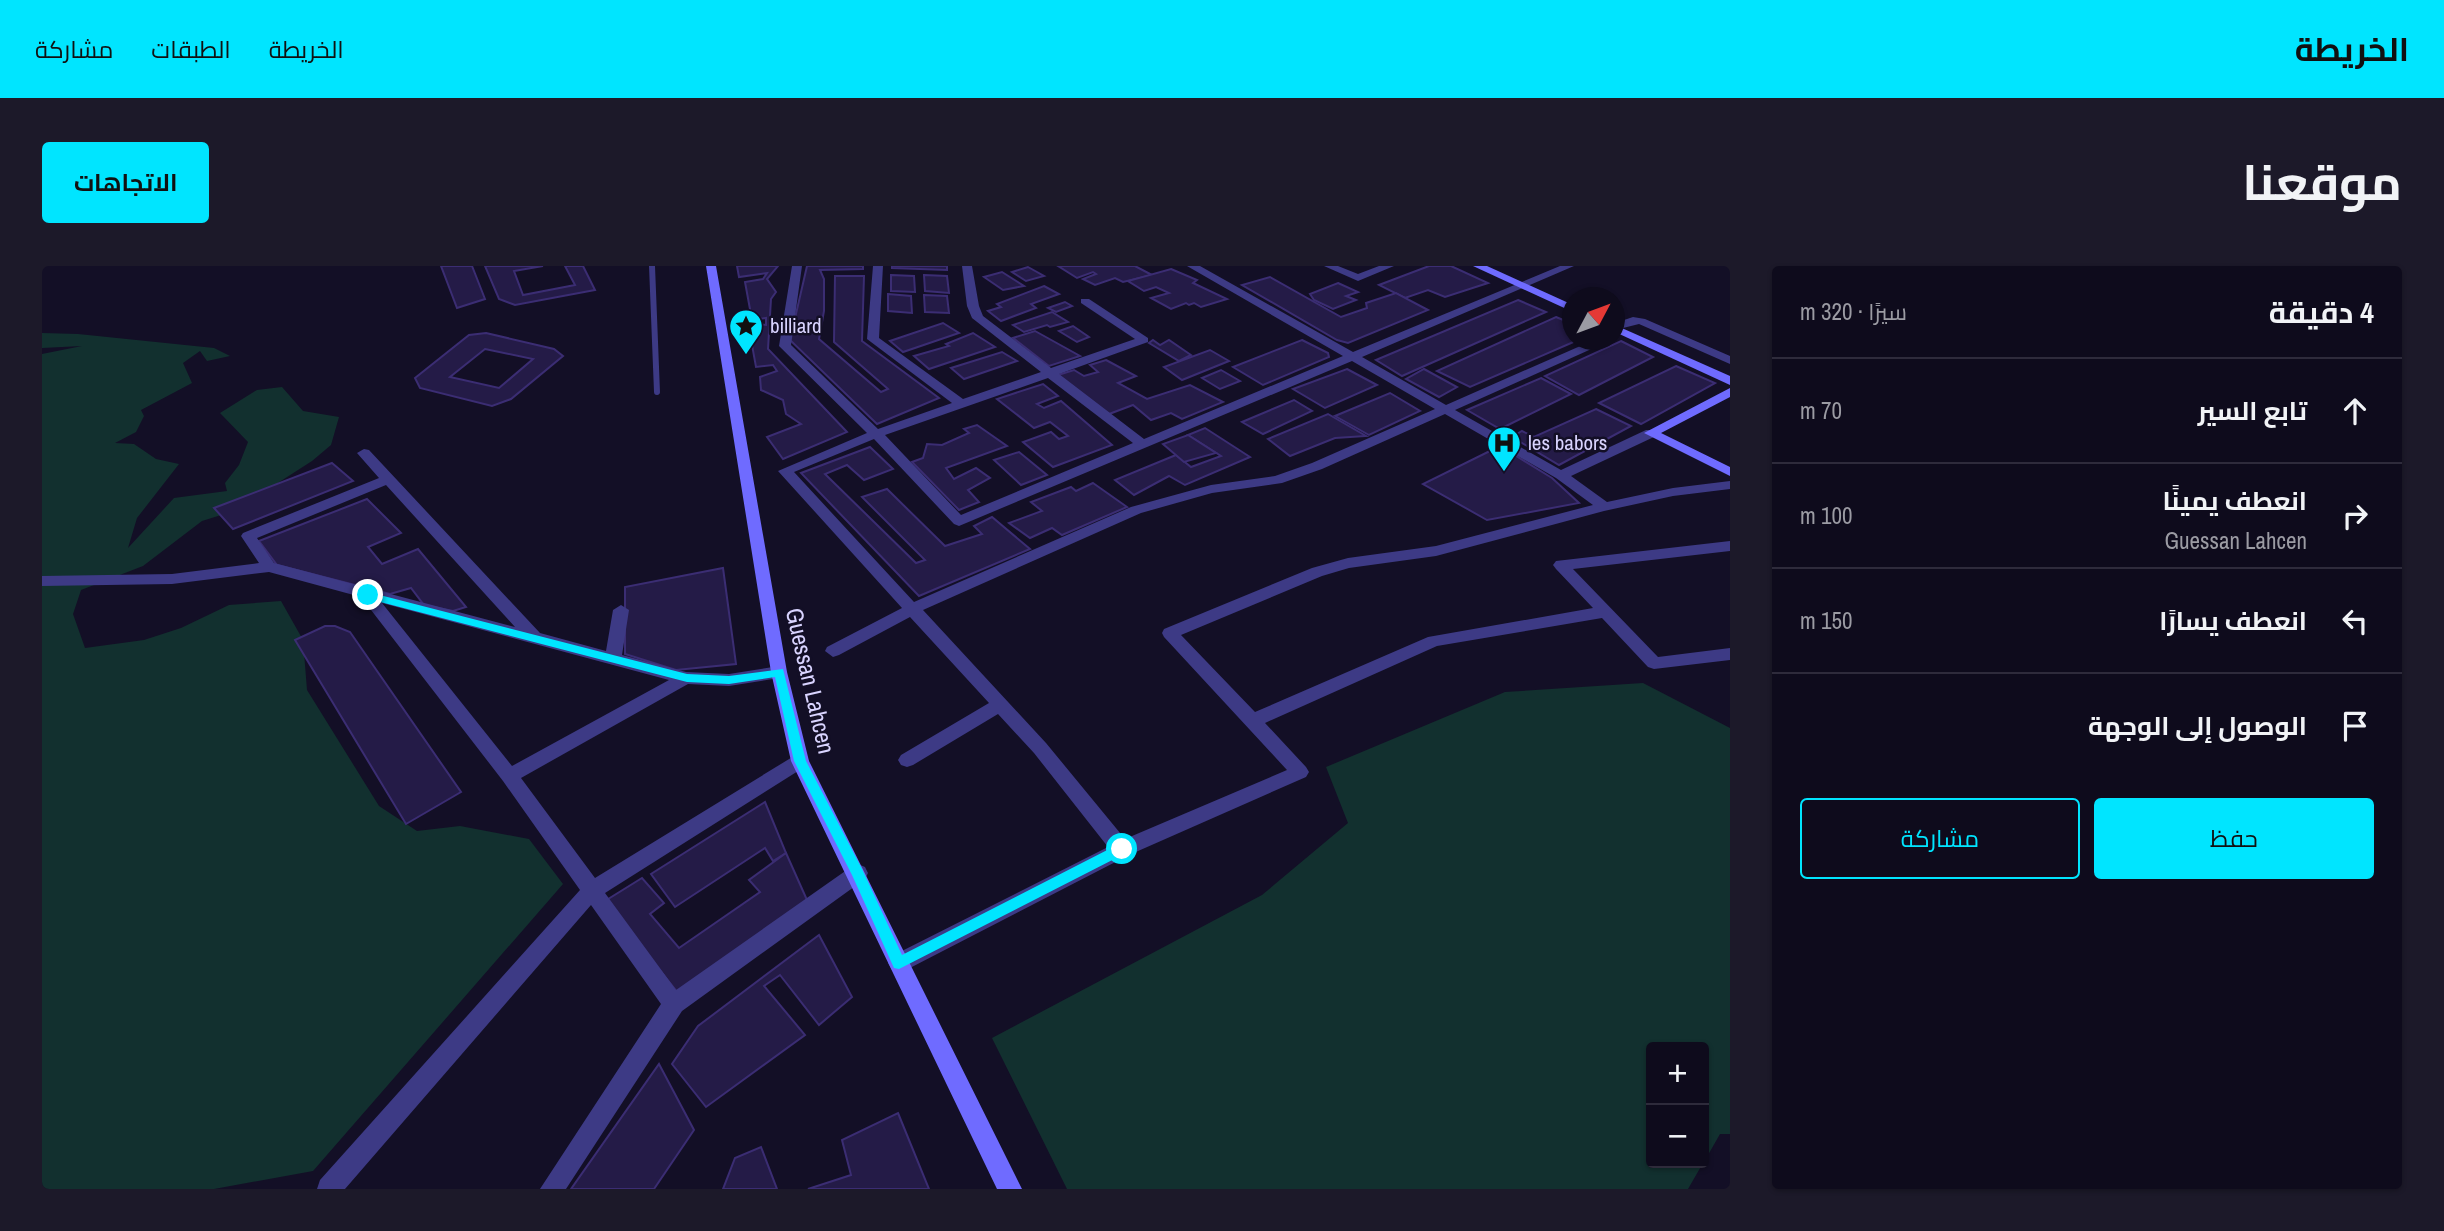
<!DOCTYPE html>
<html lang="ar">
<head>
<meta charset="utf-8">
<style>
  :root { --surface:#0e0b1c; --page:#1c1929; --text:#f1f3f6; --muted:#9b9ba3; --line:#2e2b3b; --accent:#00e5ff }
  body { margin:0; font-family:"Archivo Narrow",Cairo,sans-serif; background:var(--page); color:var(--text); direction:rtl }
  .controls { position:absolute; right:21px; bottom:21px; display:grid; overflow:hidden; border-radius:7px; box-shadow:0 2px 5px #0004 }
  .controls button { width:63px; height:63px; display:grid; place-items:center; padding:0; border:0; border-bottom:2px solid var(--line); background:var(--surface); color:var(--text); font:35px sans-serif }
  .compass { position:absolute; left:1520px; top:21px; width:63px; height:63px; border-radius:50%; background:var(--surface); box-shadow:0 2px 5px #0004; rotate:49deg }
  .stop { position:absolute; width:21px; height:21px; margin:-16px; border:5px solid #00e5ff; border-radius:50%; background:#fff }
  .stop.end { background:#00e5ff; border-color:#fff; box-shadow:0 2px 7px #0008 }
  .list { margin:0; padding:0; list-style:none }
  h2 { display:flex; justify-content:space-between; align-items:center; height:91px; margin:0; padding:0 28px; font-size:30px }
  h2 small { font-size:23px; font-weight:400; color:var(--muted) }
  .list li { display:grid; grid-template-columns:46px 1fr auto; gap:21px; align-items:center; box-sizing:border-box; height:105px; padding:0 28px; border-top:2px solid var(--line) }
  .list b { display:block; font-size:26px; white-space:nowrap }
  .list p { margin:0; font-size:23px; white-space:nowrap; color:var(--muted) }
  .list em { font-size:23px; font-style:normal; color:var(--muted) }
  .actions { display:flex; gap:14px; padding:21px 28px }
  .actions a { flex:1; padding:16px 0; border:2px solid var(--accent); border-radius:7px; text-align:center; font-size:24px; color:var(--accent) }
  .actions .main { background:var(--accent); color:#111 }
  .icon { flex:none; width:38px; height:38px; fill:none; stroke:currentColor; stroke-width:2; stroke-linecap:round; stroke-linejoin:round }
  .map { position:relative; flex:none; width:1688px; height:923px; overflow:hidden; direction:ltr; border-radius:7px }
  header { display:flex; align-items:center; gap:42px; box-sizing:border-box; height:98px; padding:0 35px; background:var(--accent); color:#111 }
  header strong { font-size:33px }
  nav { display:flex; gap:38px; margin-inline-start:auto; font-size:24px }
  .intro { display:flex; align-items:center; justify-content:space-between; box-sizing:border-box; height:168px; padding:0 42px }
  h1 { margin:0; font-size:49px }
  .button { padding:18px 32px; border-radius:7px; background:var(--accent); color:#111; font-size:24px; font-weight:700 }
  main { display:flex; gap:42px; padding:0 42px }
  aside { flex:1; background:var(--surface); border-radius:7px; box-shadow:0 2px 5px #0004 }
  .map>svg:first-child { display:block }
  .green { fill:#12302f }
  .building { fill:#241b47; stroke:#3b2d73; stroke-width:2; fill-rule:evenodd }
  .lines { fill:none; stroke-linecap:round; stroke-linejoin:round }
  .lane { stroke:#3d3a85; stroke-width:6 }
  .street { fill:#3d3a85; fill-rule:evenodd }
  .secondary { fill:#6f6bff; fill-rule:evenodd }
  .route { fill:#00e5ff }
  .labels { text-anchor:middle; stroke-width:5; stroke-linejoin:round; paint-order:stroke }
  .far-poi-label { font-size:21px; fill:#d9d4ff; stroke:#130f26; text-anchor:start }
  .street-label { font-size:24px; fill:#d9d4ff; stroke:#130f26 }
</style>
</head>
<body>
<header>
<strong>الخريطة</strong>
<nav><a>الخريطة</a><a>الطبقات</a><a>مشاركة</a></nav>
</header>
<div class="intro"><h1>موقعنا</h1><a class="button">الاتجاهات</a></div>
<main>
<aside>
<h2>4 دقيقة<small>سيرًا · 320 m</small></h2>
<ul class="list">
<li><svg class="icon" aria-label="ahead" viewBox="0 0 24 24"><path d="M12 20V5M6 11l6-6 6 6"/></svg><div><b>تابع السير</b></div><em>70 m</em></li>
<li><svg class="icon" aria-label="right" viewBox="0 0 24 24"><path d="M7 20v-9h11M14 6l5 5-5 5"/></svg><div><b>انعطف يمينًا</b><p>Guessan Lahcen</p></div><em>100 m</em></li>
<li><svg class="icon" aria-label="left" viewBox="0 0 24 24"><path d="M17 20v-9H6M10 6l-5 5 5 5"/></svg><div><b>انعطف يسارًا</b></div><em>150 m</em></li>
<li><svg class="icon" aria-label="arrive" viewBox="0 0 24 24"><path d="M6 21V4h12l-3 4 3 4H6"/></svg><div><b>الوصول إلى الوجهة</b></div></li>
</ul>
<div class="actions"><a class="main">حفظ</a><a>مشاركة</a></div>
</aside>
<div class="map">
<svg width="1688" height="923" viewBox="0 0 1688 923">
  <rect width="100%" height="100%" fill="#130f26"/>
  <g class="green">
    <polygon points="0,67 36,68 172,82 188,90 165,95 158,85 141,97 150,117 99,144 102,150 94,166 73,177 92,178 114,193 137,198 95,252 86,282 132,232 185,225 183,217 197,199 206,176 178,147 215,124 240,121 261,145 297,151 289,179 270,195 192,245 160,255 101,300 39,324 31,348 43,382 102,374 139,362 187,339 239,335 261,374 265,424 337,540 375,565 418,560 487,573 521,618 271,905 172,923 0,923 0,88 40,80 0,82"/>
    <polygon points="1601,417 1688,462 1688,868 1678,868 1662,896 1662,781 1609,781 1609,897 1661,897 1646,923 1025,923 950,772 1220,629 1306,557 1284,501 1463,426"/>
  </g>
  <g class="building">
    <polygon points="399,0 430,0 443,33 415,42"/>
    <polygon points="443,0 501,0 472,5 481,29 533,19 523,0 541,0 553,24 473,39 457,33"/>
    <polygon points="695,0 736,0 725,13 734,26 729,33 726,83 805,166 741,193 725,171 759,158 744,148 741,134 719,124 718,111 735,105 731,99 714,101 706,57 724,59 724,52 710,54 703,16 721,13 725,7 697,11"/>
    <polygon points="765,0 821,0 821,3 778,4 782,13 782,45 777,73 839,126 846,123 792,76 793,10 822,10 820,75 897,132 835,158 748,74"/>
    <polygon points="850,0 905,0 905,4 850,2"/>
    <polygon points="1016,0 1093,0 1110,9 1081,16 1073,12 1053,19 1041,13 1054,8 1051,6 1035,12"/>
    <polygon points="1387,0 1409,0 1446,17 1403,31 1386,24 1363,32 1337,19"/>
    <polygon points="986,1 1002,10 984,15 970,6"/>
    <polygon points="1129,3 1155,14 1151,17 1185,33 1159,41 1152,37 1147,39 1144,37 1129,43 1109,32 1127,27 1114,21 1102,25 1086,15"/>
    <polygon points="960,6 982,20 961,24 942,11"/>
    <polygon points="849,9 872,10 873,26 849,25"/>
    <polygon points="882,9 905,10 907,27 883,25"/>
    <polygon points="1228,11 1299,51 1325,42 1324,37 1354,27 1386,44 1306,77 1295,74 1200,19"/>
    <polygon points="1296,17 1316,26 1304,30 1314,34 1291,43 1272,34 1268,28"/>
    <polygon points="1002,20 1017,28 989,38 994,42 959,55 946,45 959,41 955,38"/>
    <polygon points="846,28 869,30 870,47 846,45"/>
    <polygon points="882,29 905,30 907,47 883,46"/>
    <polygon points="1476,34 1504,46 1360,110 1334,94"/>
    <polygon points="1023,36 1030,40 1014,46 1006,42"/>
    <polygon points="1010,46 1026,56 1008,61 1005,59 982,66 971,59"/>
    <polygon points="1514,51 1531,58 1531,74 1536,74 1428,121 1395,105"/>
    <polygon points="901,57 917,67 861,86 848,75"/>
    <polygon points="1031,60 1047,71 1035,76 1017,65"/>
    <polygon points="993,65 1038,90 1007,100 971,72"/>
    <path d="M444,67l68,16 9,7 -52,43 -19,7 -72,-18 -5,-10 54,-43zM443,83l48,10 -34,29 -49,-11z"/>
    <polygon points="931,67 953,81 887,103 872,90 907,80 904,78"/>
    <polygon points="1111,74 1118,79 1127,74 1149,89 1137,95 1107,77"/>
    <polygon points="1260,74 1286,87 1287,91 1221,119 1191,101"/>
    <polygon points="1579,75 1611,91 1537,129 1503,110"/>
    <polygon points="1168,84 1187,95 1140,114 1122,101"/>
    <polygon points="960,86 975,95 922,113 909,102"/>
    <polygon points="1064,94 1094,110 1076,117 1105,133 1148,119 1181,136 1140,153 1129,147 1109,154 1091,139 1067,148 1016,109 1032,104 1042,110 1056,106 1048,99"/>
    <polygon points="1634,100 1673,117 1599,158 1557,137"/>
    <polygon points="1305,103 1335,119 1283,142 1251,123"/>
    <polygon points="1382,103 1415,121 1397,131 1364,113"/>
    <polygon points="1179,104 1198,115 1178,123 1160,112"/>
    <polygon points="1499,112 1529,128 1458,163 1425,144"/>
    <polygon points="1001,118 1016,130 995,138 1002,142 1019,135 1070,179 1011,201 981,176 1009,166 1017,173 1026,170 1008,156 992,162 955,133"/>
    <polygon points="1348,127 1378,145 1327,169 1293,150"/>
    <polygon points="1252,134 1270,145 1221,168 1200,156"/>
    <polygon points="1554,143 1589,160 1517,199 1470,171 1480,165 1492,171"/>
    <polygon points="1286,148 1324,170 1293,172 1248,190 1226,173"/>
    <polygon points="935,159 965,180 904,202 912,213 934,202 948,212 926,224 937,236 917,244 870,196 881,192 885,178 900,179 927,167 922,163"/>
    <polygon points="1163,162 1208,191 1143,219 1127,210 1092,229 1073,214 1134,189 1149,201 1179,190 1146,169"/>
    <polygon points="1146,169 1174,187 1142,196 1121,178"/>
    <polygon points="1458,180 1510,212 1537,237 1445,254 1381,218"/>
    <polygon points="828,181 851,203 822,214 805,199 783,208 874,297 883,294 820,231 845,223 903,280 940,268 932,260 950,251 988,283 877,330 759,207"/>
    <polygon points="977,186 1005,209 979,219 952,194"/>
    <polygon points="290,197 311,215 191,263 172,242"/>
    <polygon points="1051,217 1085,241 1020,269 1010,262 988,272 967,257 1000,245 989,236 1029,221 1034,225"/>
    <polygon points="325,233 359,267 326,281 340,298 376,283 424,341 411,345 382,339 369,322 348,328 235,299 217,275"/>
    <polygon points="681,302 694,398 634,404 583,388 583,321"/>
    <polygon points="283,360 293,360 308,366 419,526 364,558 253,374"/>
    <polygon points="723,536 744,587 731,595 723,582 633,641 609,608"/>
    <polygon points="744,587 765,634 640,732 563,635 600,612 622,637 608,648 637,682 718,626 707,614"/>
    <polygon points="777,669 810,731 777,759 738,709 722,720 763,769 664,841 630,798 656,760"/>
    <polygon points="617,798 652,864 612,923 529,923"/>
    <polygon points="856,847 887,923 766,923 809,909 800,874"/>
    <polygon points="719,881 735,923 681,923 693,892"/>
  </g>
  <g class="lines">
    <polyline class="lane" points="610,0 615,126"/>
    <g class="street">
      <path d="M750,0h10l-11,79 87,84 74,-26 -85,-64 6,-73h10l-4,72 84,61 78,-27 -69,-54 -5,-12 -5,-40h10l7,40 4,10 68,52 84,-29 -54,-36v-4h8l59,39v4l-89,32 85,65 199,-83 -156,-90h13l153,86 207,-86h14l-212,91 84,48 148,-65h14l-1,2 -152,68 106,60 85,-40h10v6l-85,40 36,26 66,-14 57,-7v8l-57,7 -69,15 -168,45 -87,12 -27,8 -141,59 74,77 173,-75 165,-29 -37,-39 -3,-4 3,-4 174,-20v10l-157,18 85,88 72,-9v12l-76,9 -6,-2 -46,-49 -165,28 -172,77 41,44 3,5 -3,5 -177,78 -223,115 -7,3 -7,-3 -4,-7 4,-7 216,-109 -74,-94 -36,-39 -85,51 -6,2 -6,-2 -3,-5 3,-5 88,-52 -79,-86 -71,38 -6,2 -8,-6 2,-4 75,-39 -124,-137 89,-38 -88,-87zM1310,95l83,48 -123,54 -37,13 -64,9 -80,22 -217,95 -120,-130 80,-33 80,85 5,2zM1006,112l85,65 -172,72 -76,-80zM1403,148l111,64 37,27 -157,41 -88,12 -36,10 -148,61 -2,4 2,4 123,133 -162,69 -79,-96 -123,-133 218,-97 71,-20 70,-10 40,-14z"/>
      <polygon points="1282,0 1296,0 1316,8 1337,0 1352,0 1316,15"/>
      <polygon points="1591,51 1603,53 1688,90 1688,98 1597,58 1573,64 1573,57"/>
      <path d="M322,183l5,1 171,183 66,18 7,-41 8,-5 8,5 -7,45 64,17 43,2 50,-8 6,2 2,4 -8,6 -50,8 -41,-2 -167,94 74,100 199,-122 6,-2 6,2 3,5 -3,5 -201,127 71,97 175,-123 7,-3 7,3 3,6 -3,6 -183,132 -116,178h-26l121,-185 -70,-99 -246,284h-28l3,-9 260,-290 -77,-109 -142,-184 -92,-25 -97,12 -130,2v-10l130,-2 87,-11 -18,-27 2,-3 136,-55 -22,-25zM344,219l129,142 -241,-64 -17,-25zM340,337l287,77 -157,86z"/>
    </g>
    <g class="secondary">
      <polygon points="664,0 674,0 745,406 767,495 980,923 955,923 749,495 729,406"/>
      <polygon points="1431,0 1445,0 1531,39 1531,46"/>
      <polygon points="1573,59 1688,110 1688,119 1573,66"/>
      <polygon points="1688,122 1688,131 1619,167 1688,201 1688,210 1602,167"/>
    </g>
  </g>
  <polygon class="route" points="326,326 645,408 687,410 741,403 764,495 820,603 860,689 1075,579 1080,578 1086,583 1084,587 857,703 852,702 810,609 752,495 733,411 687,418 645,416 323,332 323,327"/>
  <defs>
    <g id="sight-pin" transform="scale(1.75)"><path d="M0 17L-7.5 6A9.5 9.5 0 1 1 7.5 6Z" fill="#00e5ff" stroke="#130f26"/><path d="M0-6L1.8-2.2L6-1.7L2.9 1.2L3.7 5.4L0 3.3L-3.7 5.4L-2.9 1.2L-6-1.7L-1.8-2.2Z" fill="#111"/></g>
    <g id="hospital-pin" transform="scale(1.75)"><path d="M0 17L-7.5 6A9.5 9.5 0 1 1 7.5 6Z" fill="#00e5ff" stroke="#130f26"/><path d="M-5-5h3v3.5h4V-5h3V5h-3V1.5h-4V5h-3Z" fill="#111"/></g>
  </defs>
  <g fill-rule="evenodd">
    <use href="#sight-pin" x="704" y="60"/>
    <use href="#hospital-pin" x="1462" y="177"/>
  </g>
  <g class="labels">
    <g class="far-poi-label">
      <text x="728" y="67">billiard</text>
      <text x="1486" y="184">les babors</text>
    </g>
    <g class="street-label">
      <text transform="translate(768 415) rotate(77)" y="8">Guessan Lahcen</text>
    </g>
  </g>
</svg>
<div class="controls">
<button>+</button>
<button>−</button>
</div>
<svg class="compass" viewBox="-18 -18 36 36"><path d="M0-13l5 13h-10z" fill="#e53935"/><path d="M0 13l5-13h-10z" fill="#9b9ba3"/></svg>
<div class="stop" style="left:1080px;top:583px"></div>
<div class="stop end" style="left:326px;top:329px"></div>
</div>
</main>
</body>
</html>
